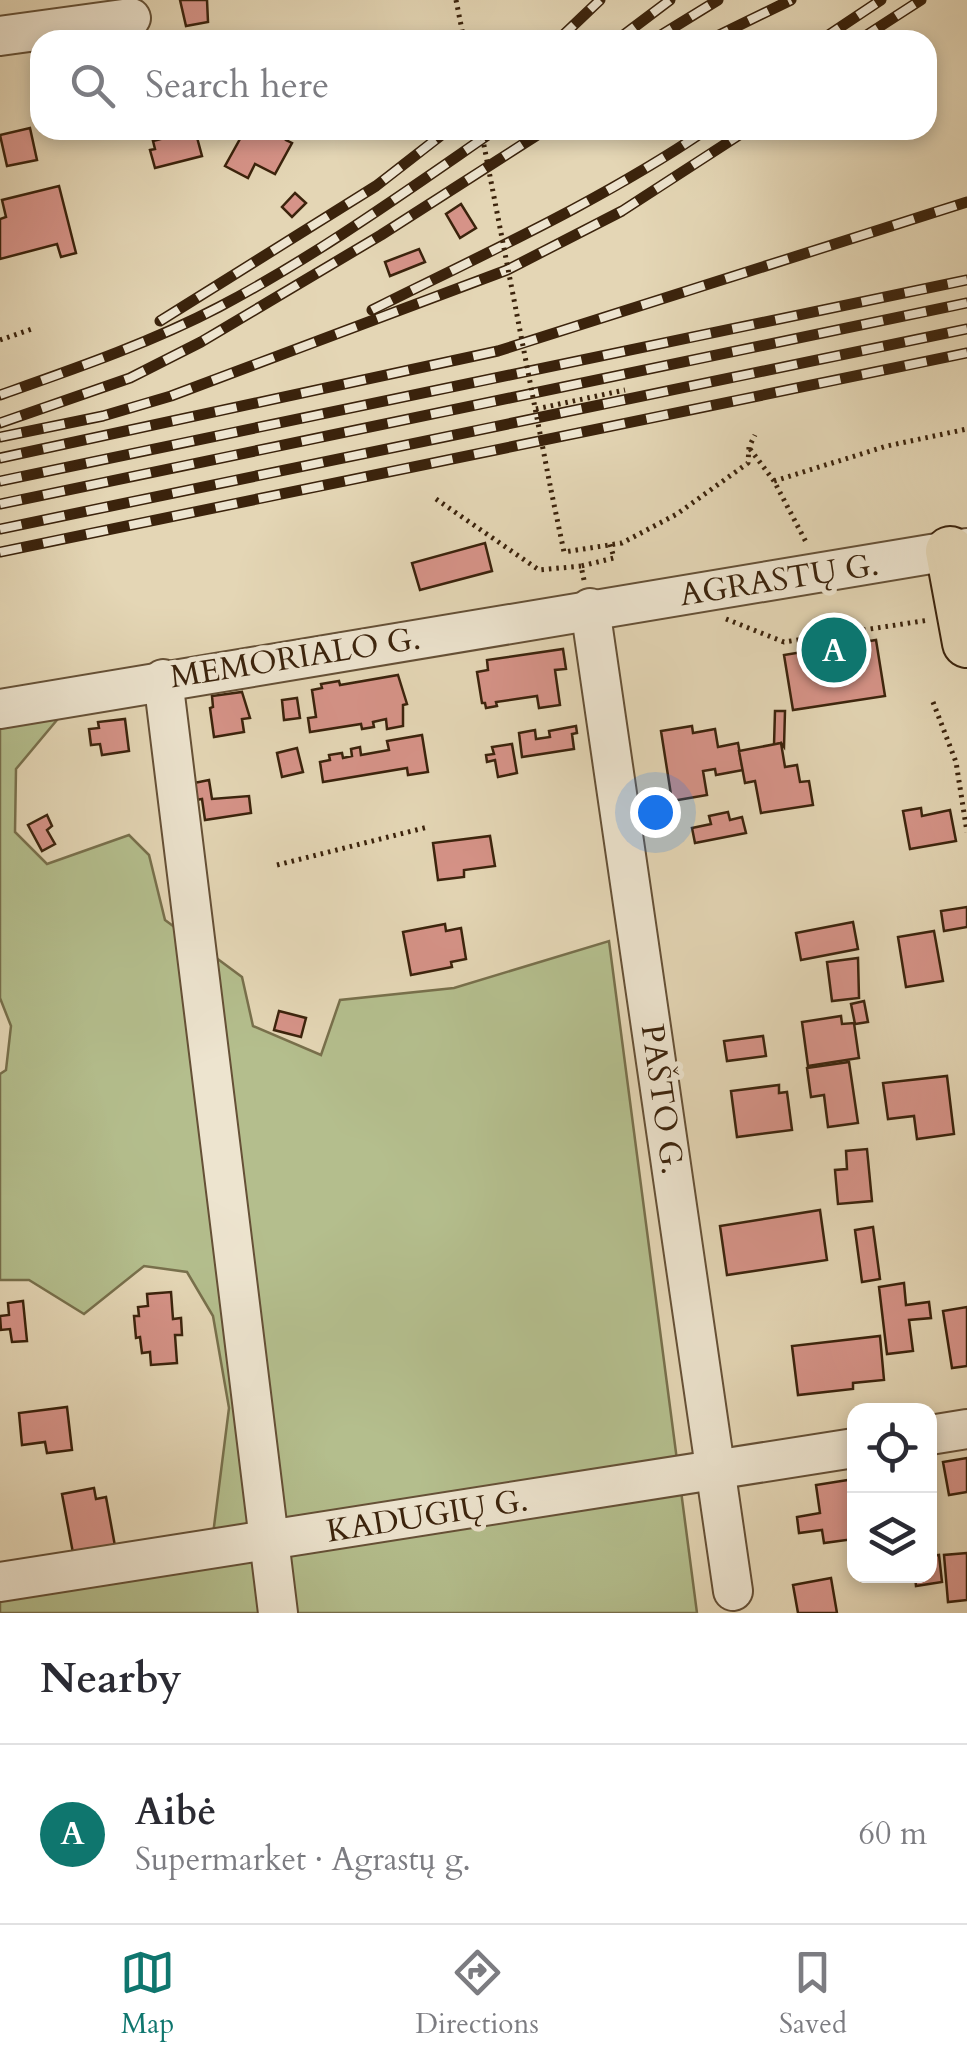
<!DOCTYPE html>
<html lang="en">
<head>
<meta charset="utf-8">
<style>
  :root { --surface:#fff; --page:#f7f7f7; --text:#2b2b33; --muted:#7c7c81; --line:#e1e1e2; --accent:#0f766e }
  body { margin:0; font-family:Cardo,serif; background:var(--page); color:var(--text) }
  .controls { position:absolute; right:30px; bottom:30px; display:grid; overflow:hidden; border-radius:20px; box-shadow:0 5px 15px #0003 }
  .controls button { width:90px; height:90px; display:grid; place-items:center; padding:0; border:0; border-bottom:2px solid var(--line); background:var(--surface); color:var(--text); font:50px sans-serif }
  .you { position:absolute; left:655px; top:812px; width:35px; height:35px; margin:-25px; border:8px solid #fff; border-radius:50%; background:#1a73e8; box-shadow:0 0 0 15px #1a73e833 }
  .badge { display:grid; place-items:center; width:65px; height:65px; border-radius:50%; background:var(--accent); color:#fff; font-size:32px; font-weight:700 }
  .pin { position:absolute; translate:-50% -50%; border:5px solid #fff; box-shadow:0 2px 10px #0006 }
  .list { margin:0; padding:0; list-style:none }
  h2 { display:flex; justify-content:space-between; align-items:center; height:130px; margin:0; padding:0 40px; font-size:42px }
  h2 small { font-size:32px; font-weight:400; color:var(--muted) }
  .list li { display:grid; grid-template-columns:65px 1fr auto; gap:30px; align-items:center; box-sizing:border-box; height:180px; padding:0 40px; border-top:2px solid var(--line) }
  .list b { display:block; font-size:38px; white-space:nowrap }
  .list p { margin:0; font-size:32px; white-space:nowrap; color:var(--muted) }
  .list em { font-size:32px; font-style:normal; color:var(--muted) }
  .icon { flex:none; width:55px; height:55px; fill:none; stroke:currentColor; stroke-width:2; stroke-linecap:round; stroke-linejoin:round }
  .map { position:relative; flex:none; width:967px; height:1613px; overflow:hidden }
  .search { position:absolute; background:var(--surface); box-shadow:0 5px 15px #0003; left:30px; right:30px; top:30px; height:110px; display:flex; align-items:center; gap:25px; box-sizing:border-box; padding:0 35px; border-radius:30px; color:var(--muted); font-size:38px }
  .sheet { height:310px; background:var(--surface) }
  nav { display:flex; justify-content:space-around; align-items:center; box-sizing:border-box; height:140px; border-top:2px solid var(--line); background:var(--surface); font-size:28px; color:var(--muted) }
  nav a { display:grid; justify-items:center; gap:5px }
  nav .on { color:var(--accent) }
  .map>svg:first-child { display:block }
  .green { fill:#b4be8d; stroke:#78704c; stroke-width:2.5 }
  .building { fill:#d69388; stroke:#3b230c; stroke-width:2.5 }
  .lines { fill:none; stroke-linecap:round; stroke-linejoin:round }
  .minor-casing { stroke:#655036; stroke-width:42 }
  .major-casing { stroke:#3b230c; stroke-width:52 }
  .path { stroke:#3b230c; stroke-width:5; stroke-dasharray:2.5 5; stroke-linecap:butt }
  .minor { stroke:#ede4cf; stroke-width:38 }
  .major { stroke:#e4d6b5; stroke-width:48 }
  .rail-casing { stroke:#3b230c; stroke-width:11 }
  .rail { stroke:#ede4cf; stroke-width:8; stroke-dasharray:22; stroke-linecap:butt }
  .path-bridge { stroke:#3b230c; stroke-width:5; stroke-dasharray:2.5 5; stroke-linecap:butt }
  .labels { text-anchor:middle; stroke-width:10; stroke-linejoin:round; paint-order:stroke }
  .street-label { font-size:32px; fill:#3b230c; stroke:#ede4cf }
</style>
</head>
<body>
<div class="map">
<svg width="967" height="1613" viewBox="0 0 967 1613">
  <rect width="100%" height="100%" fill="#e4d6b5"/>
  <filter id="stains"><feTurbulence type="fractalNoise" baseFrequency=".002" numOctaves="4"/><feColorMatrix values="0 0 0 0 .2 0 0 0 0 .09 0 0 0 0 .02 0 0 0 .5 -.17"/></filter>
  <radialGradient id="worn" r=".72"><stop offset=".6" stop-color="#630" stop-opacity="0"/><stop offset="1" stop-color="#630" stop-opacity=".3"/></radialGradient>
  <polygon class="green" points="67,708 16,769 15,832 47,864 129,835 149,855 165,920 242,977 253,1026 321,1055 340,1000 454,988 609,941 697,1613 0,1613 0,1595 209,1566 229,1408 213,1316 187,1272 144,1266 84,1314 29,1280 0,1280 0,1074 6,1070 11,1026 0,998 0,720"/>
  <g class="building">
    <polygon points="180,0 207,0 208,22 186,26"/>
    <polygon points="30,128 37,160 7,166 0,135"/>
    <polygon points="195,130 202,156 155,168 150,150 155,149 153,141"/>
    <polygon points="245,130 275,130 287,137 286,140 292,143 275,174 255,164 248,178 225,166"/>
    <polygon points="59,186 76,253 61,257 57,244 0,259 0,219 6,217 2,200"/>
    <polygon points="295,193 306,203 292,217 282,207"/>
    <polygon points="461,204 476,228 460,238 446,214"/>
    <polygon points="419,249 425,262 390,276 385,262"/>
    <polygon points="485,543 492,571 420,590 412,563"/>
    <polygon points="876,640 885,696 793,710 784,655"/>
    <polygon points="563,649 566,669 555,670 560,705 539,708 537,696 496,702 497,706 486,708 485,703 482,703 477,672 488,670 487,660"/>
    <polygon points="398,675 407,704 403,705 403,726 387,729 386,719 373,722 374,727 362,729 361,724 310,732 308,718 316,717 312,690 322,688 321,684 339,681 340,685"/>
    <polygon points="242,692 250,718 242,719 244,732 214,737 210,708 213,707 212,696"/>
    <polygon points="297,698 300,718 284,720 282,700"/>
    <polygon points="775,711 785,711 784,747 781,743 774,745"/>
    <polygon points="125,719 129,751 102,755 100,744 91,745 89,729 99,728 98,722"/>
    <polygon points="576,726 577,733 572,734 574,749 522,757 519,733 535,730 536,739 550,737 549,731"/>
    <polygon points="692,726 693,733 715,729 718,747 738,743 743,770 716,775 715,769 703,771 707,795 672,801 661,731"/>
    <polygon points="422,735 428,772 408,775 407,768 323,782 320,762 330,760 329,755 342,753 343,758 352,756 351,749 360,747 361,755 389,750 387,741"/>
    <polygon points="781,743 785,767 797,765 800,782 809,781 813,805 761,813 755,781 745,783 739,751"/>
    <polygon points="512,744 517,773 498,777 495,760 487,762 486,755 494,754 492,747"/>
    <polygon points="297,748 303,772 282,777 277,753"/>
    <polygon points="209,780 212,799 249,796 251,813 205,820 202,799 196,800 194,783"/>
    <polygon points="921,808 922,816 950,810 956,841 910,849 903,811"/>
    <polygon points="728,812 730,820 742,817 746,833 695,843 692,828 711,824 709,816"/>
    <polygon points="47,815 52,826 47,830 55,844 42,851 28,825"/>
    <polygon points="490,836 495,866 464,870 464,877 438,880 433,843"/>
    <polygon points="967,907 967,927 944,931 941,911"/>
    <polygon points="853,922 858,949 801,960 796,933"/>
    <polygon points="445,924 446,931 461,928 466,959 451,962 452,967 411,975 403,932"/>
    <polygon points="934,931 943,981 906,987 898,937"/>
    <polygon points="858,958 859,998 832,1001 827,962"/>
    <polygon points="864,1001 868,1022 855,1024 851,1004"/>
    <polygon points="279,1011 306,1018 301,1037 274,1030"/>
    <polygon points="841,1016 842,1024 854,1023 859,1058 808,1066 802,1022"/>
    <polygon points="763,1036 766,1056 727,1061 724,1041"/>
    <polygon points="849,1062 858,1123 828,1127 824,1095 811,1097 807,1068"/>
    <polygon points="947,1076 954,1134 917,1139 914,1116 888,1119 883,1083"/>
    <polygon points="779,1085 779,1093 787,1092 792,1130 737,1137 731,1091"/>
    <polygon points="867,1149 872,1201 838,1204 835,1170 847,1169 846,1151"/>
    <polygon points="820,1210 827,1260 727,1275 720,1226"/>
    <polygon points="873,1227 880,1279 862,1282 855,1230"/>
    <polygon points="904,1283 906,1305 929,1302 931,1318 909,1320 913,1351 887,1354 879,1287"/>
    <polygon points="171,1292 173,1319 181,1318 182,1335 175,1335 177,1363 151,1365 150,1352 142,1353 140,1337 136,1338 134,1316 139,1316 138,1307 148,1306 147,1294"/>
    <polygon points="23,1301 27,1341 12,1342 10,1329 1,1330 0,1316 9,1315 8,1303"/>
    <polygon points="967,1307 967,1366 952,1368 943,1311"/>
    <polygon points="880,1336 884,1380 853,1383 853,1389 798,1395 792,1346"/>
    <polygon points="67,1407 72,1450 47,1453 45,1442 22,1445 19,1413"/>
    <polygon points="967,1458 967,1492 949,1495 943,1462"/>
    <polygon points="854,1479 854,1539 824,1543 822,1530 799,1533 797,1517 820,1513 816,1485"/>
    <polygon points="94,1488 96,1499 106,1497 115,1546 73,1553 62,1494"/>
    <polygon points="967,1553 967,1600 948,1602 944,1555"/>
    <polygon points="939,1555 942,1582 916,1586 915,1576 930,1576 930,1556"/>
    <polygon points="831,1578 837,1613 798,1613 793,1585"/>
  </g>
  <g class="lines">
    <g class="minor-casing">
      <g id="minor">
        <polyline points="0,36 131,18"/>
        <polyline points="590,608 733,1591"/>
        <polyline points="163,679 278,1613"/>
        <polyline points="0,709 967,548"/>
        <polyline points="930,1435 967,1429"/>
        <polyline points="0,1582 854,1448"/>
      </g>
    </g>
    <g class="major-casing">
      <polyline id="major" points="950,551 967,643"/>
    </g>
    <g class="path">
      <polyline points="456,0 464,40"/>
      <polyline points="0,340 32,329"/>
      <polyline points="536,409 625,390"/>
      <polyline points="750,449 774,481 806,542"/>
      <polyline points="774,481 887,446 967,429"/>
      <polyline points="551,490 564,552 622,543 677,514 748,463 749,447 755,435"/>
      <polyline points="436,499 539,570 581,566"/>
      <polyline points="584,580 581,566 614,558 610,544"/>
      <polyline points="726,619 784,642 929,620"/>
      <polyline points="933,702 956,762 967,832"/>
      <polyline points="277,865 428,827"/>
    </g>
    <use href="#minor" class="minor"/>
    <use href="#major" class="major"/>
    <g class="rail-casing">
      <g id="rail">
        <polyline points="558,40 600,0"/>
        <polyline points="617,40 670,0"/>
        <polyline points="653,40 718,0"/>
        <polyline points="709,40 791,0"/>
        <polyline points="821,40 881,0"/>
        <polyline points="859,40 921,0"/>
        <path d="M372,310c114,-57 229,-109 334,-180"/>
        <polyline points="160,321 376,186 448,130"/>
        <path d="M0,395c74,-26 150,-52 219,-88 97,-51 186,-115 276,-177"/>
        <polyline points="0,423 130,378 201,342 381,235 545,130"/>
        <polyline points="0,437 103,416 171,396 507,270 622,211 747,130"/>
        <polyline points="0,458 498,351 967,202"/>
        <polyline points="0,481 967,280"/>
        <polyline points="0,504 967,303"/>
        <polyline points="0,529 967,329"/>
        <polyline points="0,552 967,353"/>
      </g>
    </g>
    <use href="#rail" class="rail"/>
    <polyline class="path-bridge" points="481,130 551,490"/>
  </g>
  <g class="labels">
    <g class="street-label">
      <text transform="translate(779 579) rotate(-9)" y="11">AGRASTŲ G.</text>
      <text transform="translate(295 657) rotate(-9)" y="11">MEMORIALO G.</text>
      <text transform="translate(663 1099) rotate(82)" y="11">PAŠTO G.</text>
      <text transform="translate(427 1515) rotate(-9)" y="11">KADUGIŲ G.</text>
    </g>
  </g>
  <rect width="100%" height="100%" filter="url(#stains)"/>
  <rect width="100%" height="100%" fill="url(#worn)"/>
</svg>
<div class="controls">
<button><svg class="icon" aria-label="locate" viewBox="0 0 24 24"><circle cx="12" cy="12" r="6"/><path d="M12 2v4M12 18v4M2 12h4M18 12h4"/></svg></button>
<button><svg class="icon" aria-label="layers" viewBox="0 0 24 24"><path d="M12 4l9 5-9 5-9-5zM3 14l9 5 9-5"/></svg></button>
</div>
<div class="you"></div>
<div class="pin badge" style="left:834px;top:650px">A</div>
<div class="search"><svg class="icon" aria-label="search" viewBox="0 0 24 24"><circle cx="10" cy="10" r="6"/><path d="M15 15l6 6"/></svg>Search here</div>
</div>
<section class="sheet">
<h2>Nearby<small></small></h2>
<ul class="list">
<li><span class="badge">A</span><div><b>Aibė</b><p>Supermarket · Agrastų g.</p></div><em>60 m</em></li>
</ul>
</section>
<nav>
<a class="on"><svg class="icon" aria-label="map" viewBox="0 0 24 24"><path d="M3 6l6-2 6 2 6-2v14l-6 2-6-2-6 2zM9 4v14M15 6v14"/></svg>Map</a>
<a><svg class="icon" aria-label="directions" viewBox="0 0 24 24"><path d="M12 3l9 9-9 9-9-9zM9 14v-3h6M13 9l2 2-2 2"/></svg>Directions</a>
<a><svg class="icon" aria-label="saved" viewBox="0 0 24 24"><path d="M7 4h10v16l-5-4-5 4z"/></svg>Saved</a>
</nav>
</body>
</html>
